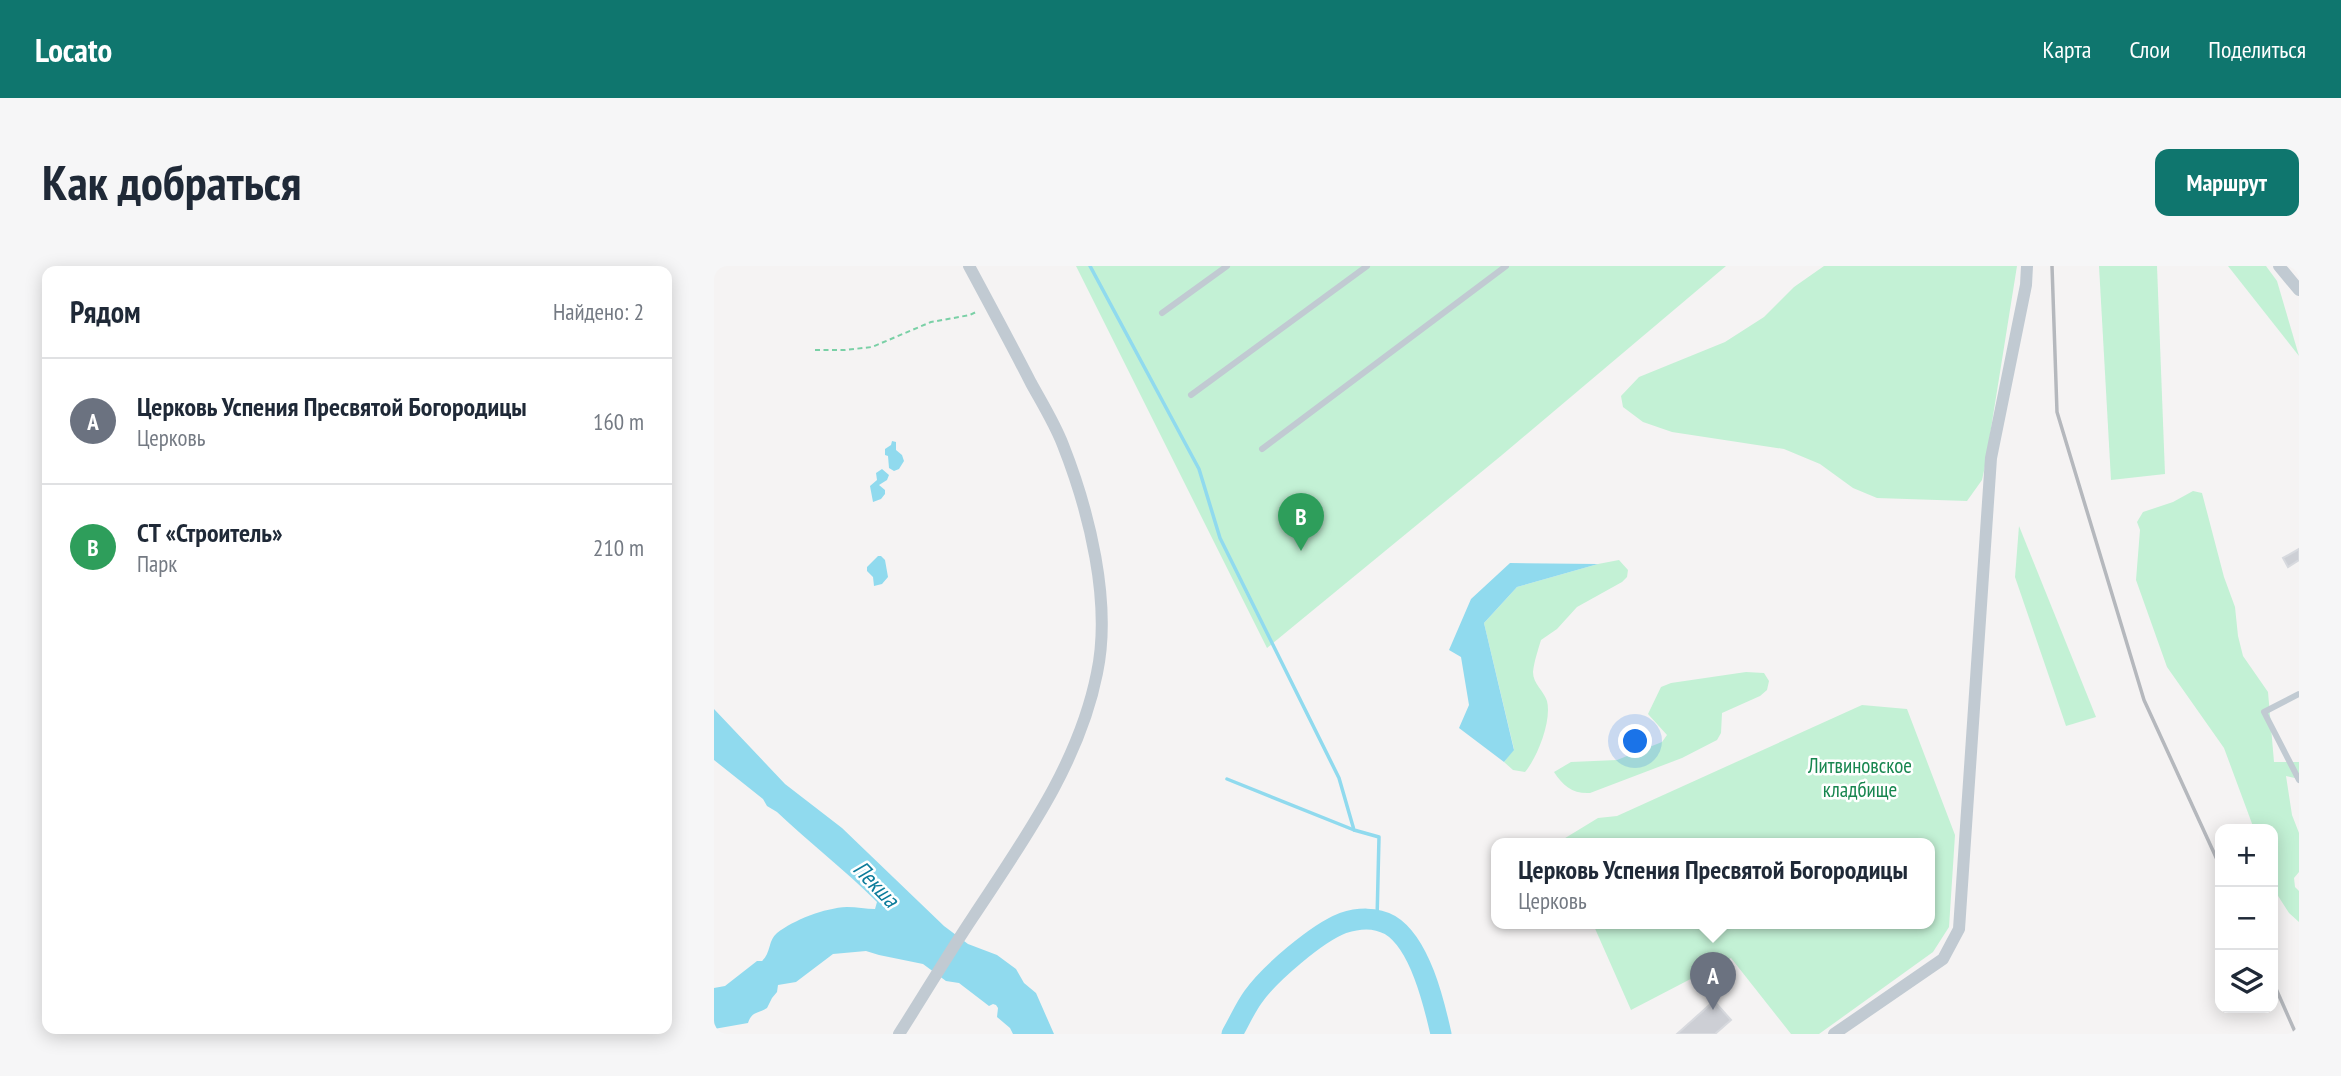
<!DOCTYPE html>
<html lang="ru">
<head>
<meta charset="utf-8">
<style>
  :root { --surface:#fff; --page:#f6f6f7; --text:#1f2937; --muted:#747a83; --line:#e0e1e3; --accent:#0f766e }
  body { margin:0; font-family:"PT Sans Narrow",sans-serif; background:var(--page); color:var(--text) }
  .controls { position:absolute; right:21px; bottom:21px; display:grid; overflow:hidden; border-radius:14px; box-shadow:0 4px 18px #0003 }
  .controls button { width:63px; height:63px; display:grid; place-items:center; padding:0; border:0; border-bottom:2px solid var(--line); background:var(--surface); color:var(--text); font:35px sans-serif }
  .you { position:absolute; left:922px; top:476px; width:24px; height:24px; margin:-18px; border:5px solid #fff; border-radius:50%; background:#1a73e8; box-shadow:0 0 0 10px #1a73e833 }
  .badge { display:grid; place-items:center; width:46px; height:46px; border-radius:50%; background:var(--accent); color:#fff; font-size:23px; font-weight:700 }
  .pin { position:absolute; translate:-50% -58px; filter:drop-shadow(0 2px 4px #0008) }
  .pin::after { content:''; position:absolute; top:37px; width:24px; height:21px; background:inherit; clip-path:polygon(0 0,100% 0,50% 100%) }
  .popup { position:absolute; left:777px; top:572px; width:444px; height:91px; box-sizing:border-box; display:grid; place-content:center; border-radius:14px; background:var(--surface); filter:drop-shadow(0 2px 5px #0005); font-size:23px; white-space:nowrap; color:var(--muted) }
  .popup b { font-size:26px; color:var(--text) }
  .popup::after { content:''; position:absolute; left:50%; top:100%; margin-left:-14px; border:14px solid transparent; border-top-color:var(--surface) }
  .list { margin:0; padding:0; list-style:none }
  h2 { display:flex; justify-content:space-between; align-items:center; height:91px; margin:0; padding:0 28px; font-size:30px }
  h2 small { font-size:23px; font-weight:400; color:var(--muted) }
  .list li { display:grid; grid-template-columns:46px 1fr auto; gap:21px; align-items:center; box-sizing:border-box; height:126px; padding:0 28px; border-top:2px solid var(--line) }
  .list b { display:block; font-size:26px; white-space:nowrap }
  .list p { margin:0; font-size:23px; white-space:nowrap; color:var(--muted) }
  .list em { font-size:23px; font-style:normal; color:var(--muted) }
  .icon { flex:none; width:38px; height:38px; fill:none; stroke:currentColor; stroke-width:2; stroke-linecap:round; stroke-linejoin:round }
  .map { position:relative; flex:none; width:1585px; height:768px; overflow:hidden; border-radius:14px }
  header { display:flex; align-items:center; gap:42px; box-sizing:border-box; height:98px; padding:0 35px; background:var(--accent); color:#fff }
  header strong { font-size:33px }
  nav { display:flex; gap:38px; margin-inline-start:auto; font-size:24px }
  .intro { display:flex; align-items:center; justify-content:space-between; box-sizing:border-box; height:168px; padding:0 42px }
  h1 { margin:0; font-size:49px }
  .button { padding:18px 32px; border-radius:14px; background:var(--accent); color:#fff; font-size:24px; font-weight:700 }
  main { display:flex; gap:42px; padding:0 42px }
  aside { flex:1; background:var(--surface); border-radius:14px; box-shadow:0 4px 18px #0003 }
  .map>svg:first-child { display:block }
  .green { fill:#c3f1d5 }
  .water { fill:#90daee }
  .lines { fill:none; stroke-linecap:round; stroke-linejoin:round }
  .stream { stroke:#90daee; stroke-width:3.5 }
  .river { stroke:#90daee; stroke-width:21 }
  .building { fill:#cdcfd5; stroke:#d7d9de; stroke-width:2 }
  .path { stroke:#7ad0a6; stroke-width:2; stroke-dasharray:5 3.5; stroke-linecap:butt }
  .service { stroke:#c1cad2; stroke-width:6 }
  .minor { stroke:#c1cad2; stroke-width:12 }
  .rail { stroke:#b5b8bd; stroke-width:3.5 }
  .labels { text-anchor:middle; stroke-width:5; stroke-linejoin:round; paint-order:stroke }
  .park-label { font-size:21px; fill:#17864f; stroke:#fff }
  .water-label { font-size:23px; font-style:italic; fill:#0c7c9b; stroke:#fff }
</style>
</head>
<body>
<header>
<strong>Locato</strong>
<nav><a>Карта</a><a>Слои</a><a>Поделиться</a></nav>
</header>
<div class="intro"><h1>Как добраться</h1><a class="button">Маршрут</a></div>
<main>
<aside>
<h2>Рядом<small>Найдено: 2</small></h2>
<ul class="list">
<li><span class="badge" style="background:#6b7280">A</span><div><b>Церковь Успения Пресвятой Богородицы</b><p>Церковь</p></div><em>160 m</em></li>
<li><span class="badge" style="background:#2e9e5b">B</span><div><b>СТ «Строитель»</b><p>Парк</p></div><em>210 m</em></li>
</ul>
</aside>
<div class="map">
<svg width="1585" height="768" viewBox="0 0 1585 768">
  <rect width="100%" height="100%" fill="#f5f3f3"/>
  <g class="green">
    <polygon points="362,0 1012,0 788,189 553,382"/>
    <polygon points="1110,0 1303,0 1271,200 1268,214 1253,235 1163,232 1139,222 1106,198 1070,183 958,166 929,156 909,141 907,130 925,111 1011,76 1050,51 1080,21"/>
    <polygon points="1385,0 1443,0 1451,208 1397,214"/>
    <polygon points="1514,0 1552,0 1563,15 1585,90"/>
    <polygon points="1479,225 1488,227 1510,311 1521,341 1524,370 1529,390 1554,426 1560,496 1585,496 1585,513 1572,510 1578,549 1585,567 1585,606 1580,612 1581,621 1585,625 1585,656 1575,647 1559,622 1559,563 1540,563 1510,482 1453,401 1422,314 1426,264 1423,256 1429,246 1459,236"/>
    <polygon points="1305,260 1382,451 1352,460 1301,311"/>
    <path d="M905,294l9,10 -1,7 -5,5 -45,25 -20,22 -16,11c-3,10 -7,22 -8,32 0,12 11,19 14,29 5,20 -10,57 -22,71l-12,-2 -9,-8 10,-13 -30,-126 33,-36 81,-23z"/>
    <path d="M1032,406l18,1 5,8 -2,9 -7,6 -38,17 -1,20 -4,7 -35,18 -92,35c-17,1 -27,-7 -36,-21l17,-10 46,-2 45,-18 5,-7 -19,-21 13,-27 10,-4z"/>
    <polygon points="1148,439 1193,443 1241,569 1235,661 1219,686 1105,768 1077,768 1017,692 917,744 879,658 1216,658 1216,578 843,577 884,552 903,550"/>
  </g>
  <g class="water">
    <polygon points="178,175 182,176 182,184 188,189 190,195 185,203 180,205 175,202 174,190 171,189 171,183 177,179"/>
    <polygon points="168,203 175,209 173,214 165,219 171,224 171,228 167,233 159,236 156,220 163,214 162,207"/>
    <polygon points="164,290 167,290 171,294 174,311 168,318 160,320 159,311 153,305 153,301"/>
    <polygon points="796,297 884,298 803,321 770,357 800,484 790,496 745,462 755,439 747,391 735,384 757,333"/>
    <path d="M0,443l71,75 57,44 102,98 24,18 29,11 19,14 8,14 12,10 18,41h-41l-3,-6 -13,-11 1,-9 -2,-3 -3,-1 -4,2 -30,-23 -13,-2 -23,-17 -44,-9 -13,-4 -33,3 -37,28 -18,3 -1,7 -5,6 -5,10c-9,6 -15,3 -19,15l-34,6v-41l11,-2 32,-25h5c9,-8 6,-21 15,-28 17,-13 47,-25 70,-26 10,0 19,2 28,2l2,-7c-32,-32 -67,-59 -100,-90l-10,-6 -4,-7 -49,-39z"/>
  </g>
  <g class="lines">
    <g class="stream">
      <polyline points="376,0 485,203 506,272 625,512 640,564 665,571 663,654"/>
      <polyline points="513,513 640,564"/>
    </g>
    <path class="river" d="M518,768c7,-12 13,-26 21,-37 16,-23 64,-64 90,-74 15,-5 33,-6 47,2 30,18 44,78 51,109"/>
  </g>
  <g class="building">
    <polygon points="1585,283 1585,294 1574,301 1569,292"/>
    <polygon points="1000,735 1017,754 1001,768 963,768"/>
  </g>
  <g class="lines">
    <polyline class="path" points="101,84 131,84 158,81 217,56 256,49 264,45"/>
    <g class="service">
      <polyline points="448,47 513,0"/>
      <polyline points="477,129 653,0"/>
      <polyline points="548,183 792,0"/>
      <polyline points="1585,428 1550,446 1585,514"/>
    </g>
    <g class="minor">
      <polyline points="1565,0 1585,24"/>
      <path d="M185,768c25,-39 48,-78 74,-117 50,-76 106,-153 124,-244 15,-71 -8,-162 -34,-228 -8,-21 -21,-42 -32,-62 -20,-39 -41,-78 -62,-117"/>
      <polyline points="1120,768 1229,693 1245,663 1277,192 1312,19 1313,0"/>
    </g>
    <g class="rail">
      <polyline points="1338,0 1343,146 1430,434 1506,600"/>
      <polyline points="1559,716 1582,768"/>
    </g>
  </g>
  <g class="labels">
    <g class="park-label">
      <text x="1146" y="507">Литвиновское<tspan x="1146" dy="24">кладбище</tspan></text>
    </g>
    <g class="water-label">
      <text transform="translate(162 618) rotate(46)" y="8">Пекша</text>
    </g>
  </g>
</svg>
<div class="controls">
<button>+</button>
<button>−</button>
<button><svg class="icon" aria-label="layers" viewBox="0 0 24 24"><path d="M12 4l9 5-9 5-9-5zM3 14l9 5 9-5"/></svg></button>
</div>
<div class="you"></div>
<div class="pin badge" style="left:999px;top:744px;background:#6b7280">A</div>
<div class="popup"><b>Церковь Успения Пресвятой Богородицы</b>Церковь</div>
<div class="pin badge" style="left:587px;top:285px;background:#2e9e5b">B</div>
</div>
</main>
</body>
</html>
